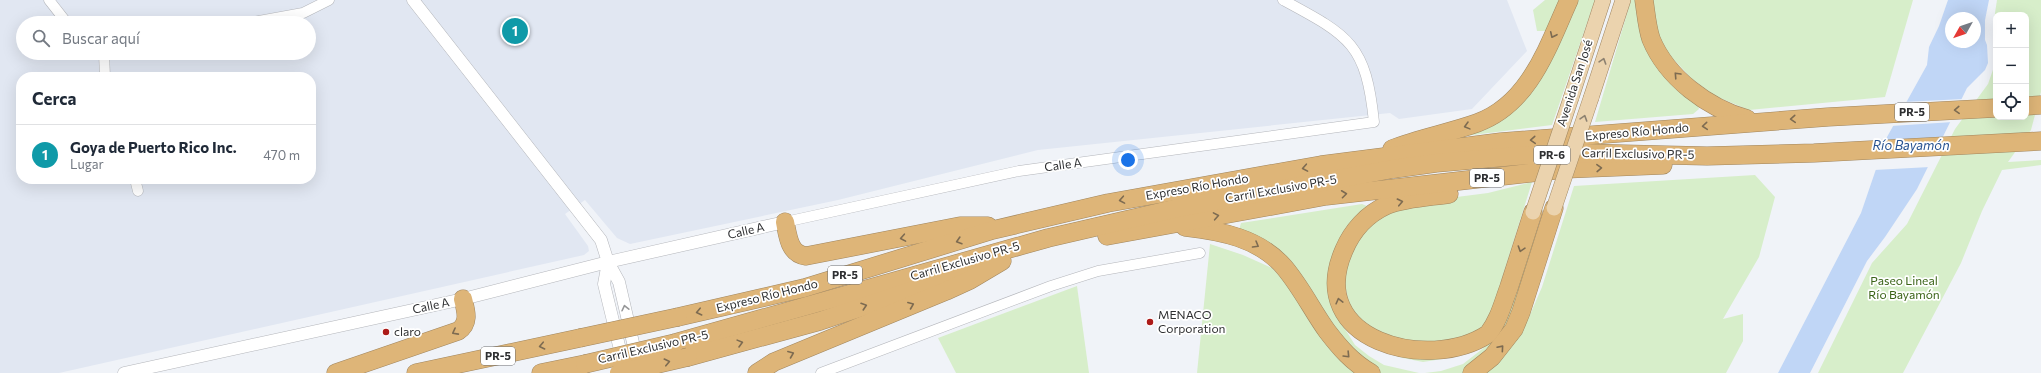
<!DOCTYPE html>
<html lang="es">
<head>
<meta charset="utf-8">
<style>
  :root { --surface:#fff; --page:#f2f2f3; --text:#1f2937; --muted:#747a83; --line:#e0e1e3; --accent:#ac1a18 }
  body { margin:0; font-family:Commissioner,sans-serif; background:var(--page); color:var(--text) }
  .controls { position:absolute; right:12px; top:12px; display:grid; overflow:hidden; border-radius:8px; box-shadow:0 4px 16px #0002 }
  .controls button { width:36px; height:36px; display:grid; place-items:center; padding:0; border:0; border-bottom:1px solid var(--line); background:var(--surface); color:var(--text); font:20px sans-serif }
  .compass { position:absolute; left:1945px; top:12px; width:36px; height:36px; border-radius:50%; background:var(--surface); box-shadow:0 4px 16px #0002; rotate:230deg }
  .you { position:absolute; left:1128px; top:160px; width:14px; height:14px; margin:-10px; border:3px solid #fff; border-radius:50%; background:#1a73e8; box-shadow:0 0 0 6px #1a73e833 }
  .badge { display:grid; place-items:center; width:26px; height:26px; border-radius:50%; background:var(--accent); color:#fff; font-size:13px; font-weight:700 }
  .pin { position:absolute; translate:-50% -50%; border:2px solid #fff; box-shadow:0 1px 4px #0006 }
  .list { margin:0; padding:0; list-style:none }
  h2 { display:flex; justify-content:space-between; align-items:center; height:52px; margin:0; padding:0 16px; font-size:17px }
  h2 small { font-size:13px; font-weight:400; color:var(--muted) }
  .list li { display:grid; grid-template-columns:26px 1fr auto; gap:12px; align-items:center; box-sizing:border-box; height:60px; padding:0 16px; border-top:1px solid var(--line) }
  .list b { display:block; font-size:15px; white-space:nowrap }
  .list p { margin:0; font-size:13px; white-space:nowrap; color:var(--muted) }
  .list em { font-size:13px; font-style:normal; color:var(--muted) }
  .icon { flex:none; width:22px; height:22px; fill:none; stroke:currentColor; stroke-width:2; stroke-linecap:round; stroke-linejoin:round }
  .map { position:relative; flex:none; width:2041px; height:373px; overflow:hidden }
  .search { position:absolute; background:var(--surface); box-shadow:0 4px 16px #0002; left:16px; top:16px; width:300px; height:44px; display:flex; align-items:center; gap:10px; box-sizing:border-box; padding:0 14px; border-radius:22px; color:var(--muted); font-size:15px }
  .panel { position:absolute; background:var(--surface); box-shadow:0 4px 16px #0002; left:16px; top:72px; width:300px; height:112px; border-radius:16px }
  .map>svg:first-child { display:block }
  .built { fill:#e1e7f2; fill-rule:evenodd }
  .green { fill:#d7eeca; fill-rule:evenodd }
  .water { fill:#c0d6f6; fill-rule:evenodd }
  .pier { fill:#f0f3f8 }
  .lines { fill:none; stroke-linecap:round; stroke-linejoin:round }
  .minor-casing { stroke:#b4b6bb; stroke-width:11 }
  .tertiary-casing { stroke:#b4b6bb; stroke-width:13 }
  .primary-casing { stroke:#a0865f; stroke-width:16 }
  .motorway-casing { stroke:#a0865f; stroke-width:19 }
  .minor { stroke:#fff; stroke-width:10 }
  .tertiary { stroke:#fff; stroke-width:12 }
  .primary { stroke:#ebd3ae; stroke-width:15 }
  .motorway { stroke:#deb578; stroke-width:18 }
  .primary-bridge-casing { stroke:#a0865f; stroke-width:16; stroke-linecap:butt }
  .motorway-bridge-casing { stroke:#a0865f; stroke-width:19; stroke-linecap:butt }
  .primary-bridge { stroke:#ebd3ae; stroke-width:15 }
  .motorway-bridge { stroke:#deb578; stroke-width:18 }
  .oneway { stroke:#7d6b51 }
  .oneway2 { stroke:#8c8170 }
  .oneway3 { stroke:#969798 }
  .poi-dot { fill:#ac1a18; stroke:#fff; stroke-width:1.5 }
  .labels { text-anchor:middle; stroke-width:3.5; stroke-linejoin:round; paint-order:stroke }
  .shield { fill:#fff; stroke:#6d6d6f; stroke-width:1 }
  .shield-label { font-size:11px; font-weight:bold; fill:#2e2f31 }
  .street-label { font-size:12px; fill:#2e2f31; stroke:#fff }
  .park-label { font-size:12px; fill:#3a6317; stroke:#fff }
  .poi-label { font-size:12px; fill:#2e2f31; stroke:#fff; text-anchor:start }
  .water-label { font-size:13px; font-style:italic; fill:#275190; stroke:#fff }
</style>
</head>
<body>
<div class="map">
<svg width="2041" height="373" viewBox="0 0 2041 373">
  <rect width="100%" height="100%" fill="#f0f3f8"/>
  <path class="built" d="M0,0h1507l20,51 -55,58 -73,10 -9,-6 -352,37 -200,50 -208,44 -13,-6 -32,-38 -20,14 23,32 1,5 -5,4 -525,118h-59zM23,23h286v30h-286zM21,77h290v102h-290z"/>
  <g class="green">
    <polygon points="1545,0 1562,0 1548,31 1537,31 1533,10"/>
    <polygon points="1575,0 1595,0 1552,125 1465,136 1488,122"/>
    <polygon points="1631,0 1639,0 1639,5 1698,106 1699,109 1693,114 1595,122"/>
    <polygon points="1651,0 1913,0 1885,97 1749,110 1715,96 1692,79 1662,47 1651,11"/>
    <path d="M1997,0h44v92l-10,38 -23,32 33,-2v5l-39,5 -20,41 -21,52 -58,110h-85l54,-110 35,-39 48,-95 33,-45 8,-23 -3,-35zM1996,15h30v102h-30z"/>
    <polygon points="1755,175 1775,197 1759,257 1723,319 1743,314 1743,341 1726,373 1484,373 1506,354 1529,317 1542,287 1574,186"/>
    <polygon points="1532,182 1487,327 1466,349 1442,359 1423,362 1403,358 1384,352 1367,339 1354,323 1342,273 1362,234 1383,215 1402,204 1488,193"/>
    <polygon points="1362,204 1367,206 1330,286 1335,313 1355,345 1369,356 1384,365 1419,373 1377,373 1239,230 1241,223"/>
    <polygon points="1543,216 1507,334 1464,373 1425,373 1441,371 1463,364 1490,343"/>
    <polygon points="1210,244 1243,255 1272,268 1288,285 1357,373 1197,373"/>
    <polygon points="1077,286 1089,373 956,373 938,338"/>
  </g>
  <path class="water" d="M1948,0h41l-4,20v20l2,5 1,18 -3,7 -18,18 -50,101 -32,48 -18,24 -57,112h-32l83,-160 26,-76 40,-72 2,-18 10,-21zM1951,18h24v24h-24z"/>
  <g class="pier">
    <polygon points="1964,99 1953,122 1891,126 1903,102"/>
    <polygon points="1943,141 1930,167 1874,170 1882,144"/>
  </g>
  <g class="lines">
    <g class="minor-casing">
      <g id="minor">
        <polyline points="49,0 67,23"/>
        <polyline points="247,23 303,13 329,0"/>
        <polyline points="104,53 105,77"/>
        <polyline points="135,179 138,191"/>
        <path d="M785,222l234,-51 355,-49c-8,-78 -24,-86 -91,-122"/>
        <polyline points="821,373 1051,286 1098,271 1200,253"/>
      </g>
    </g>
    <g class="tertiary-casing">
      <g id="tertiary">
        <polyline points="413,0 601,240 608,262 619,282 637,360"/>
        <polyline points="608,262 604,284 623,362"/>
        <polyline points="124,373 463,299 608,262 785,222"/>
      </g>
    </g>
    <g class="primary-casing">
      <g id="primary">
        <polyline points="1571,98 1603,0"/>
        <polyline points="1591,98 1623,0"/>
      </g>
    </g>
    <g class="motorway-casing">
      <g id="motorway">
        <path d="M1644,0c2,13 3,27 7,39 16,39 57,69 96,80"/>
        <polyline points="2026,106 2041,105"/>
        <path d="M1392,149c28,-11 57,-16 85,-26 53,-19 71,-77 92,-123"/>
        <path d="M1449,194c-20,3 -43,4 -62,11 -20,9 -35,26 -43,45 -40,91 85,123 144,84 11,-14 15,-31 21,-47 8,-25 16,-50 24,-75"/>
        <path d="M785,222c3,14 4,32 21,34l154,-30h28"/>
        <path d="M1185,227c36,4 74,11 99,40 17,20 28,43 43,64 13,17 25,31 44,42"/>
        <polyline points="1107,236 1326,196 1565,169 1663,165"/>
        <polyline points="678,317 804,288 993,230 1108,203 1321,165 1501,142 1828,117 1996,108"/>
        <polyline points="675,343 1048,238 1178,208 1393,169 1436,163 1516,156 1581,153 1707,156 1814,153 2041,141"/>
        <polyline points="688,357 820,321 976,269"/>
        <path d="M336,373l122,-42c12,-8 8,-20 5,-32"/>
        <polyline points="416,373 580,338"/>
        <polyline points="541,373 585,364"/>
        <polyline points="757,373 774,362 946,291 970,280 1002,261"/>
        <polyline points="1472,373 1492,357 1514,329 1521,312 1554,208"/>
      </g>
    </g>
    <use href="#minor" class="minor"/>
    <use href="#tertiary" class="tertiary"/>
    <use href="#primary" class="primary"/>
    <use href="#motorway" class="motorway"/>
    <g class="primary-bridge-casing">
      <g id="primary-bridge">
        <polyline points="1554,208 1591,98"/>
        <polyline points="1533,212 1571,98"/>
      </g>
    </g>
    <g class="motorway-bridge-casing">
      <g id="motorway-bridge">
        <polyline points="580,338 678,317"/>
        <polyline points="585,364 675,343"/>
        <polyline points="619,373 688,357"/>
      </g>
    </g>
    <use href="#primary-bridge" class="primary-bridge"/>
    <use href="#motorway-bridge" class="motorway-bridge"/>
  </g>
  <defs><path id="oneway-chevron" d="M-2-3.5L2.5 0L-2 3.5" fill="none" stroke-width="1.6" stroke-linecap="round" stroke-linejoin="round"/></defs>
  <g class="oneway">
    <use href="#oneway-chevron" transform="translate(1553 35) rotate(115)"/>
    <use href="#oneway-chevron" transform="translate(1677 75) rotate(-133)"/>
    <use href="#oneway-chevron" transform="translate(1957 110) rotate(177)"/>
    <use href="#oneway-chevron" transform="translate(1793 119) rotate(176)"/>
    <use href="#oneway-chevron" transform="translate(1467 126) rotate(165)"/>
    <use href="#oneway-chevron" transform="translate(1705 126) rotate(175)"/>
    <use href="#oneway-chevron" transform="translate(1533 140) rotate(176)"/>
    <use href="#oneway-chevron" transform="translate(1305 168) rotate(170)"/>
    <use href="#oneway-chevron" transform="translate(1599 168) rotate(-2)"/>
    <use href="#oneway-chevron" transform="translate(1344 194) rotate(-7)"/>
    <use href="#oneway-chevron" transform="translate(1122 200) rotate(170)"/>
    <use href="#oneway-chevron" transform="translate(1400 202) rotate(-12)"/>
    <use href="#oneway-chevron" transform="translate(1216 216) rotate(-10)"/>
    <use href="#oneway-chevron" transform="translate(903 238) rotate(170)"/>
    <use href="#oneway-chevron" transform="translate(959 241) rotate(163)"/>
    <use href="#oneway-chevron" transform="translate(1256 245) rotate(30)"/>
    <use href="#oneway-chevron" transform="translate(1521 249) rotate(108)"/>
    <use href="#oneway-chevron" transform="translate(1339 301) rotate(-104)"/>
    <use href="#oneway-chevron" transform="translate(911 305) rotate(-22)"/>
    <use href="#oneway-chevron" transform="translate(864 306) rotate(-18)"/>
    <use href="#oneway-chevron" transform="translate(699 312) rotate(167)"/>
    <use href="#oneway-chevron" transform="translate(455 332) rotate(152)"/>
    <use href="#oneway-chevron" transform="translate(740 343) rotate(-15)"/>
    <use href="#oneway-chevron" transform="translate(542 346) rotate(168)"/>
    <use href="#oneway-chevron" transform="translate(1501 348) rotate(-49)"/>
    <use href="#oneway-chevron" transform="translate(791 354) rotate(-22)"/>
    <use href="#oneway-chevron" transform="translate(1347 355) rotate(46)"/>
    <use href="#oneway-chevron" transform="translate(667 362) rotate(-13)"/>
  </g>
  <g class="oneway2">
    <use href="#oneway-chevron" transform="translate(1603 61) rotate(-72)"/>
    <use href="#oneway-chevron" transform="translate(1584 118) rotate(-72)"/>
  </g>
  <use class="oneway3" href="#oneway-chevron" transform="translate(625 308) rotate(-103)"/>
  <g class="poi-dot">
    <circle cx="1150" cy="322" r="4"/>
    <circle cx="386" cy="332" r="4"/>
  </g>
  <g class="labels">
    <g class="shield">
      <rect x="1895" y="103" width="34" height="18" rx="3"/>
      <rect x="1534" y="146" width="36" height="18" rx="3"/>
      <rect x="1470" y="169" width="34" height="18" rx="3"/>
      <rect x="828" y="266" width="34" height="18" rx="3"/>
      <rect x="481" y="347" width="34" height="18" rx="3"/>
    </g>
    <g class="shield-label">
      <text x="1912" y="116">PR-5</text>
      <text x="1552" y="159">PR-6</text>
      <text x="1487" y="182">PR-5</text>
      <text x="845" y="279">PR-5</text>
      <text x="498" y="360">PR-5</text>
    </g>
    <g class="street-label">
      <text transform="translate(1575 83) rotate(-72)" y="4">Avenida San José</text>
      <text transform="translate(1637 132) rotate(-5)" y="4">Expreso Río Hondo</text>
      <text transform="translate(1638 154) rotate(1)" y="4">Carril Exclusivo PR-5</text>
      <text transform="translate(1063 165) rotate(-8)" y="4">Calle A</text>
      <text transform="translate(1197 187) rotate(-10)" y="4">Expreso Río Hondo</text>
      <text transform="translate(1281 189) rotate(-10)" y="4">Carril Exclusivo PR-5</text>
      <text transform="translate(746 231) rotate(-13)" y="4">Calle A</text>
      <text transform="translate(965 261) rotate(-16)" y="4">Carril Exclusivo PR-5</text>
      <text transform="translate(767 296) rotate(-14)" y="4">Expreso Río Hondo</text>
      <text transform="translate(431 306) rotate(-12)" y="4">Calle A</text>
      <text transform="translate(653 347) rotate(-13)" y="4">Carril Exclusivo PR-5</text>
    </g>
    <g class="park-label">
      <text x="1904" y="285">Paseo Lineal<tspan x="1904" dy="14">Río Bayamón</tspan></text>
    </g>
    <g class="poi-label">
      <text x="1158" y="319">MENACO<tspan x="1158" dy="14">Corporation</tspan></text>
      <text x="394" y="336">claro</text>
    </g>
    <g class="water-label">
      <text x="1911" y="150">Río Bayamón</text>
    </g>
  </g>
</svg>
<div class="controls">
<button>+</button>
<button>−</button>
<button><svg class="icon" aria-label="locate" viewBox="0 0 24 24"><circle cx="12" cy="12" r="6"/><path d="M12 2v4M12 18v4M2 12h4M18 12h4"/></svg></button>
</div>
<svg class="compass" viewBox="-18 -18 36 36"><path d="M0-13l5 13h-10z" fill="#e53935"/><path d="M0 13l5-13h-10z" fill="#747a83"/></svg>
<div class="you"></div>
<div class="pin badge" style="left:515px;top:31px;background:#0f9aa8">1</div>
<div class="search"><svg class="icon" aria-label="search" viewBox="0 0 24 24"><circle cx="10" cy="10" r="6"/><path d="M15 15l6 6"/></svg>Buscar aquí</div>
<section class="panel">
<h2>Cerca<small></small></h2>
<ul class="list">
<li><span class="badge" style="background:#0f9aa8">1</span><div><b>Goya de Puerto Rico Inc.</b><p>Lugar</p></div><em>470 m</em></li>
</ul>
</section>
</div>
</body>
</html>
